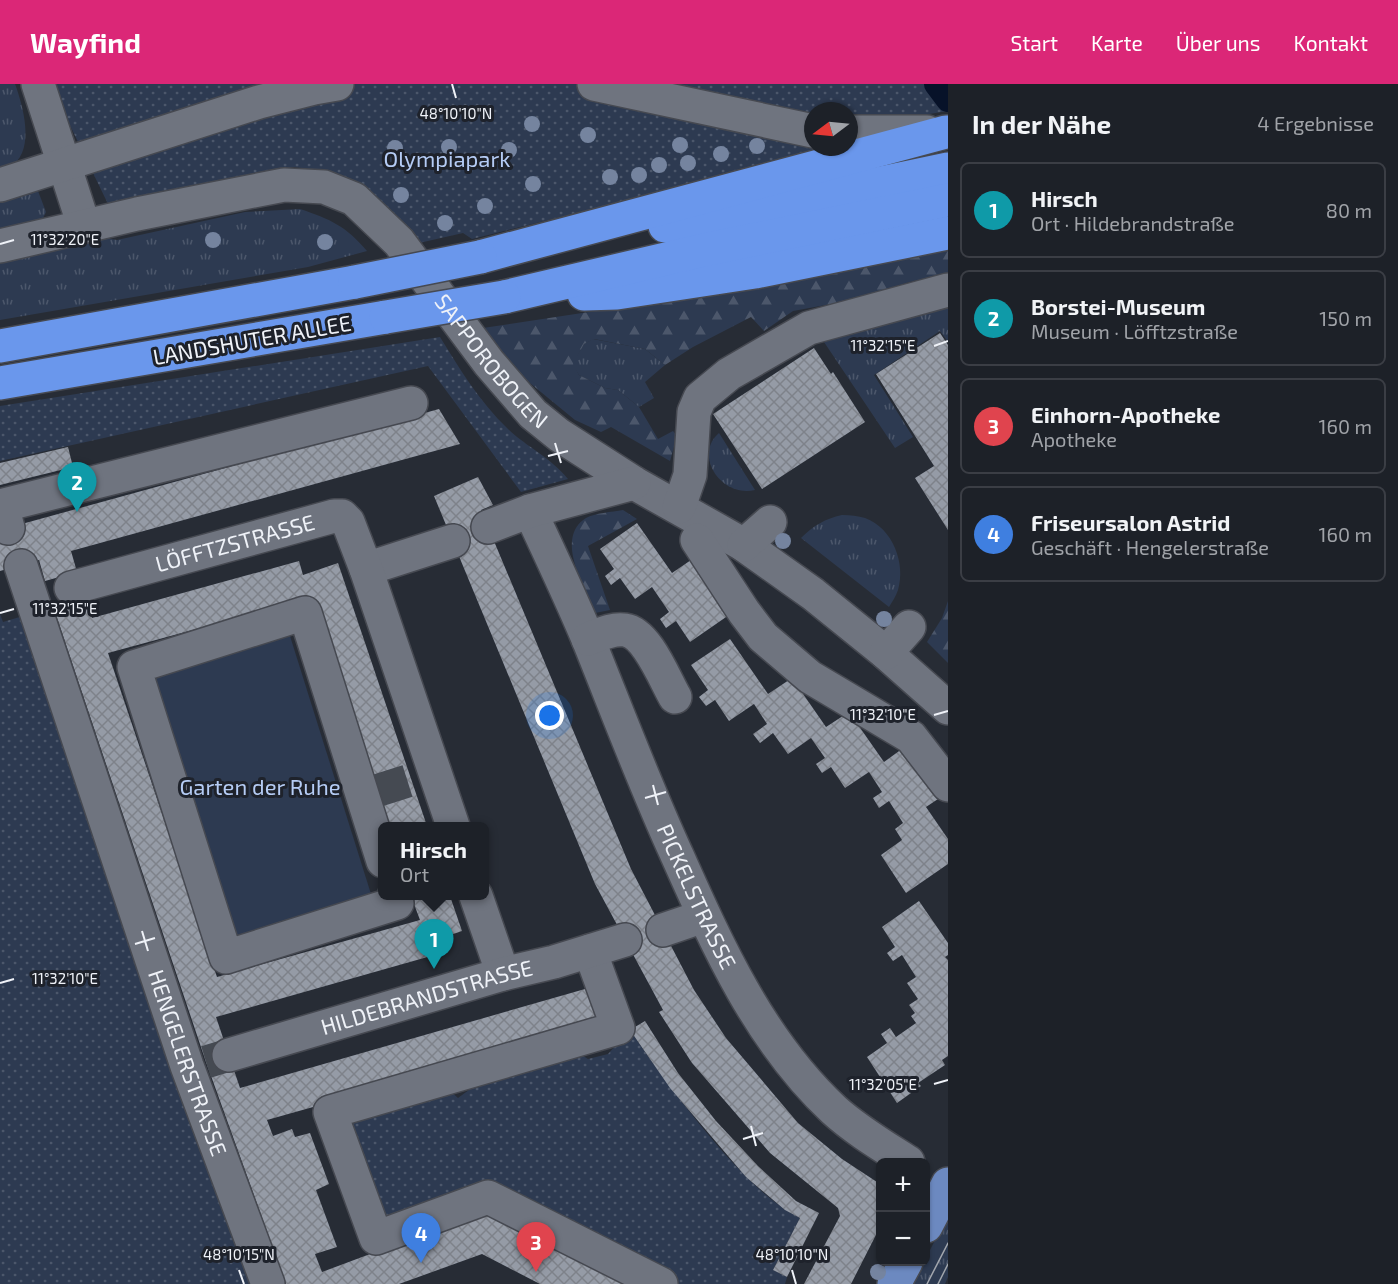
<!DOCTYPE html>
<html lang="de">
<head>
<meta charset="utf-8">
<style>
  :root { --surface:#1d2128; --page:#252930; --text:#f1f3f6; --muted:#a0a3a8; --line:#3b3e45; --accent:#db2777 }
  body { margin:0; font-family:"Exo 2",sans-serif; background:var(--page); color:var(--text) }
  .controls { position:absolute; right:18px; bottom:18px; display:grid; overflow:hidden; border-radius:9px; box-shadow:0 2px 4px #0004 }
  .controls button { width:54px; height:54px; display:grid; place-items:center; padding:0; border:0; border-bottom:2px solid var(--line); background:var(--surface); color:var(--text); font:30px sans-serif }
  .compass { position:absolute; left:804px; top:18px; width:54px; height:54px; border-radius:50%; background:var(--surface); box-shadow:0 2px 4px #0004; rotate:254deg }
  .you { position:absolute; left:550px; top:632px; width:21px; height:21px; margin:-15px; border:4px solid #fff; border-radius:50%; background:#1a73e8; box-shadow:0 0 0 9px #1a73e833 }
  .badge { display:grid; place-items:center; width:39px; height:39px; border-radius:50%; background:var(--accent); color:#fff; font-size:20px; font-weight:700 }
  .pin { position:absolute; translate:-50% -50px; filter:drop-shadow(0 2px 3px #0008) }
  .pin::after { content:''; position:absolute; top:32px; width:21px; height:18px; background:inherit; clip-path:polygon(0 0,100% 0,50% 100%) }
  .popup { position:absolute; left:378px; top:738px; width:111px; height:78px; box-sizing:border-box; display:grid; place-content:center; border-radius:9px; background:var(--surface); filter:drop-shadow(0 2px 4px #0005); font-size:20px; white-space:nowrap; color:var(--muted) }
  .popup b { font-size:22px; color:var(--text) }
  .popup::after { content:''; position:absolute; left:50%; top:100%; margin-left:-12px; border:12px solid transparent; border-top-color:var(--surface) }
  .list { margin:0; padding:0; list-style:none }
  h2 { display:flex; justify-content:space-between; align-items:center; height:78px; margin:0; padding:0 24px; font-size:26px }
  h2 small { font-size:20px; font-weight:400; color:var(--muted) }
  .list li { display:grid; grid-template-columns:39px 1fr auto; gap:18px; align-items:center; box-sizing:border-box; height:96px; margin:0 12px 12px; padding:0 12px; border:2px solid var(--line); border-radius:9px }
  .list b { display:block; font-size:22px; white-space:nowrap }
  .list p { margin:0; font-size:20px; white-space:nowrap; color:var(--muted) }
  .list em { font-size:20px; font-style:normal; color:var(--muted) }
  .map { position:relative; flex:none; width:948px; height:1200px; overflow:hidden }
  header { display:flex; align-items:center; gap:36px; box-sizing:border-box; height:84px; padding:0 30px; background:var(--accent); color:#fff }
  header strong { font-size:28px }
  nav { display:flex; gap:33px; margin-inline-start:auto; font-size:21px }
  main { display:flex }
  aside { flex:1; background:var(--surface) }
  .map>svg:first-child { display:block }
  .grass { fill:url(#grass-tufts) }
  .forest { fill:url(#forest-firs) }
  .park { fill:url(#park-dots) }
  .garden { fill:#2d3a51 }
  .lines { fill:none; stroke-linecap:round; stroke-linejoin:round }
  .canal { stroke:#071229; stroke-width:24 }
  .building { fill:url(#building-cross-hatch) }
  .minor-tunnel { stroke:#454a52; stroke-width:33; stroke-dasharray:33 16; stroke-linecap:butt }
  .minor-casing { stroke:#464951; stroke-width:36 }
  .major-casing { stroke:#464951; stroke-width:36 }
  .highway-casing { stroke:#464951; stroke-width:36 }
  .minor { stroke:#6f747f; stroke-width:33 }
  .major { stroke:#6c89c0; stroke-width:33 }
  .highway { stroke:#6a97ec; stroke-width:33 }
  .tram { stroke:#a2a6ad; stroke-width:1.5 }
  .highway-bridge-casing { stroke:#464951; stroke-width:36; stroke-linecap:butt }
  .highway-bridge { stroke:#6a97ec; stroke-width:33 }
  .tree { fill:#75849f }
  .ticks { fill:none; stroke:#eff2f8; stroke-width:2 }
  .labels { text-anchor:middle; stroke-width:6; stroke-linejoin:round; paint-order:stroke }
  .park-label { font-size:22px; fill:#b5ccf5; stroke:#1e222b }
  .street-label { font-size:22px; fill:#eff2f8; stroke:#1e222b }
  .ticks-label { font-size:15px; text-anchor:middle; fill:#eff2f8; stroke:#1e222b; stroke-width:6; stroke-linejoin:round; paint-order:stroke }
</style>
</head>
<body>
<header>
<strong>Wayfind</strong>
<nav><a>Start</a><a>Karte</a><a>Über uns</a><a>Kontakt</a></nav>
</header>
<main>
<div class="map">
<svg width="948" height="1200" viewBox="0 0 948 1200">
  <defs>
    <pattern id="grass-tufts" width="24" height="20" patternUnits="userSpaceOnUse" patternTransform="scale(1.5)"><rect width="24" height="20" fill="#2d3a51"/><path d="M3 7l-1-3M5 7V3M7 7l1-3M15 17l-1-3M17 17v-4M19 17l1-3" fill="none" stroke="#4c576b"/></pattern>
    <pattern id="forest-firs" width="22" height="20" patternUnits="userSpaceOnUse" patternTransform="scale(1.5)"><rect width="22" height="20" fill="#2d3a51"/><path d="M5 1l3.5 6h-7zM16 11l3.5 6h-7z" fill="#4c576b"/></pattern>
    <pattern id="park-dots" width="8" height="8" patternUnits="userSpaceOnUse" patternTransform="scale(1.5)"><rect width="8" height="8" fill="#2d3a51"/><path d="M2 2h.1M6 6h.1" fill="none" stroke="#4c576b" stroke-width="1.8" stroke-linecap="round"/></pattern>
    <pattern id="building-cross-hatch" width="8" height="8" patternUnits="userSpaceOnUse" patternTransform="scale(1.5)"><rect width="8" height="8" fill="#959ba6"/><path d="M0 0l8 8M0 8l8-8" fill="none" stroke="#7e828a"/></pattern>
  </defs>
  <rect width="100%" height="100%" fill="#272c35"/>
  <g class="grass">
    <path d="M0,0h15c8,22 20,64 -2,81 -3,3 -9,4 -13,5z"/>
    <polygon points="31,102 38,107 46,128 42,136 0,145 0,113"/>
    <path d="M300,125c30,10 46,17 67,42l-59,16 -308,53v-65l92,-19 25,4 128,-28z"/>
    <polygon points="948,219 948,258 940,247 874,291 913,353 895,364 820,252"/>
    <polygon points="593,255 645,265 665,281 645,298 654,314 639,323 618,306 605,304 579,291 572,280 584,260"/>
    <path d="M719,349l36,57c-34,8 -62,-35 -36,-57z"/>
    <path d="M842,431c8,0 16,1 23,3 28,10 41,46 33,72 -2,6 -6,12 -9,17l-88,-69c13,-13 24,-19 41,-23z"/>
    <polygon points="948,1132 948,1193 945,1200 912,1200"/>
  </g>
  <g class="forest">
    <polygon points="948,165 948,191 913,197 842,218 793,227 764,247 751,233 693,263 665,281 645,265 594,255 584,260 573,280 579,291 605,304 618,306 639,323 658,355 673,347 677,352 670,377 611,343 601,348 575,336 525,295 483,244 648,219"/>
    <path d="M623,426l14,9 -49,27 22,64 -15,3c-10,-26 -41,-75 -9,-95 9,-5 26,-6 37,-8z"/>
    <polygon points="948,517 948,579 927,558 942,534"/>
  </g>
  <g class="park">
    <polygon points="50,0 948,0 948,27 910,33 849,35 849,27 813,27 813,63 836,63 836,65 472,155 463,149 419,159 393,128 367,104 333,88 294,83 108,120"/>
    <path d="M440,253c21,34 39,64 68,92 20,19 41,27 60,50l-47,13 -93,-126 -428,95v-55z"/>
    <polygon points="0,530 3,538 23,532 253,1200 0,1200"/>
    <path d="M630,946c29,43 59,83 93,122 23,25 47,51 77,66l-27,52 14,7 -2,7h-159l-133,-68 -117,22 -46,-126 112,-28 16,14 19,-14 87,-40 24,15 20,-5z"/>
  </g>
  <polygon class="garden" points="290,552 371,810 229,854 148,596"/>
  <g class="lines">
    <polyline class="canal" points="936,0 948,16"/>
  </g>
  <g class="building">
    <polygon points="940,249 948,261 948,446 915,394 934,382 876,290"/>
    <polygon points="814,264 831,290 833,288 865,338 762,405 713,330"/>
    <polygon points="439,325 460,360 71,467 77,488 45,497 39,476 0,487 0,446"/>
    <polygon points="68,363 73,383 0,401 0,379"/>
    <polygon points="478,393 493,421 481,426 631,785 694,906 726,954 798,1039 842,1075 880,1100 880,1143 851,1200 804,1200 840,1132 838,1124 770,1069 692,979 659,928 663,926 595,800 434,412"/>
    <polygon points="637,439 672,489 691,476 729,531 690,558 676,537 666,544 660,535 669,528 652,503 635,515 620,494 611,501 605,492 614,485 600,465"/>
    <polygon points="299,477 303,491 338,479 427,742 388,742 310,514 108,569 217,893 420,836 411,812 450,812 462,847 427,859 431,872 216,933 240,1004 592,903 604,941 267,1036 273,1052 292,1045 295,1053 310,1049 329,1100 316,1106 337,1163 315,1170 322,1188 485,1127 626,1200 540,1200 482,1170 399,1200 286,1200 206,978 53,522 85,513 92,534"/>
    <polygon points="730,555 768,610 792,594 826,643 849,628 884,678 906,662 941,713 926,723 948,755 948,780 906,809 881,771 902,756 895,745 903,739 889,717 879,724 873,714 882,708 869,688 845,704 831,683 822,689 816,680 825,674 811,654 788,670 773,649 760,659 753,650 767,640 754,620 729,637 715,616 706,622 699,613 708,606 691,581"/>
    <polygon points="919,817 948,859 948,871 945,873 948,876 948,972 942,976 945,981 918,999 921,1002 897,1019 867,973 887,959 881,950 890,944 896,953 916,939 911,932 915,929 909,921 918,915 907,899 916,893 902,871 893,877 887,869 895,863 882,843"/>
    <polygon points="645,937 678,989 716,1037 758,1082 796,1117 819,1129 787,1193 773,1186 800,1134 785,1126 746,1093 670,1004 630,946"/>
  </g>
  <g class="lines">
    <g class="minor-tunnel">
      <polyline points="376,707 411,696"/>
      <polyline points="206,978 229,971"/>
    </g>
    <g class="minor-casing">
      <g id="minor">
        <polyline points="38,0 84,142"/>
        <polyline points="594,0 813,47"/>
        <polyline points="849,48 927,48"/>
        <polyline points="0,101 259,18 314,4 337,0"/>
        <path id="s1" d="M0,162l137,-32 147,-29 40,2 30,12 45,43 90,121 44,51 26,21 75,48 110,62 69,49 73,59 62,55"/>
        <polyline points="679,423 690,391 694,328 700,314 729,290 809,244 948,206"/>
        <path id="s2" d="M530,427c20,43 40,85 58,128 29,72 56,144 88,214 41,92 83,187 158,257 22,20 49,36 74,52"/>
        <polyline points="488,443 530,427 634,399"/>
        <polyline points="8,444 3,425 4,421 411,319"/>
        <polyline points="697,456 744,528 763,553 810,593 911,653 948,701"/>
        <polyline points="744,461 770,438"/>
        <path id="s3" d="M21,482l166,500 81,218"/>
        <polyline points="366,485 453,457"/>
        <path id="s4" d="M71,504l263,-72h8l6,6 18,47 87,257"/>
        <path d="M588,555c11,-4 24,-11 37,-9 22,3 39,48 50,67"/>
        <polyline points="886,569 909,543"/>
        <polyline points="383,777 305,529 134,583 226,873 397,819 394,812"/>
        <polyline points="476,812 503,890"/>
        <polyline points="663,846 704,832"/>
        <polyline points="590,867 618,944 330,1028 376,1154 488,1113 661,1200"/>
        <path id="s5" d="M229,971l274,-81 51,-12 71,-22"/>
      </g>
    </g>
    <g class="major-casing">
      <g id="major">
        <polyline points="926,1142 948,1100"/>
        <polyline points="894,1200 906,1178"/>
      </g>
    </g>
    <g class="highway-casing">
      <g id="highway">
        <polyline points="665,142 720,133 948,85"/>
        <polyline points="480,173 946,48"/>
        <polyline points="584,210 617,209 755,188 948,149"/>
        <polyline points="504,213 708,165 948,116"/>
        <polyline points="0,262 355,198"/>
        <polyline points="0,299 386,233"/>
      </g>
    </g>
    <use href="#minor" class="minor"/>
    <use href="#major" class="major"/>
    <use href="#highway" class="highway"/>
    <g class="tram">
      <polyline points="927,1200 948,1159"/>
      <polyline points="938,1200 948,1180"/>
    </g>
    <g class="highway-bridge-casing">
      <g id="highway-bridge">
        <polyline points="355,198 480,173"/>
        <polyline points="386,233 504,213"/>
      </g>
    </g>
    <use href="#highway-bridge" class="highway-bridge"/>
  </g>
  <g class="tree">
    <circle cx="532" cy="40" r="8"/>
    <circle cx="588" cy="51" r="8"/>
    <circle cx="680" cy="61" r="8"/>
    <circle cx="757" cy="62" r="8"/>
    <circle cx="449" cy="63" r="8"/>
    <circle cx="395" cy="64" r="8"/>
    <circle cx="509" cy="66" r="8"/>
    <circle cx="721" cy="70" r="8"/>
    <circle cx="688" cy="79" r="8"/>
    <circle cx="659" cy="81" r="8"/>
    <circle cx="639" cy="91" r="8"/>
    <circle cx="610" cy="93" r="8"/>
    <circle cx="533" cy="100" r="8"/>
    <circle cx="401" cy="111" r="8"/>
    <circle cx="485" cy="122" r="8"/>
    <circle cx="445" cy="139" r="8"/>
    <circle cx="213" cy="156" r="8"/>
    <circle cx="325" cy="158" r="8"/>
    <circle cx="783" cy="457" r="8"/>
    <circle cx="884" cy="535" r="8"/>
    <circle cx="878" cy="1188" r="8"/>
  </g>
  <path class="ticks" d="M452,0l4,14M0,160l14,-4M934,262l14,-5M555,359l6,20M548,372l20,-5M0,529l14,-4M934,631l14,-4M653,701l5,20M645,714l21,-6M142,847l6,20M135,860l20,-6M0,899l14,-4M934,1000l14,-4M751,1042l5,20M743,1055l20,-6M239,1186l5,14M792,1186l4,14"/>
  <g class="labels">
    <g class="park-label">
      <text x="447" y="83">Olympiapark</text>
      <text x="260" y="711">Garten der Ruhe</text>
    </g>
    <g class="street-label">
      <text transform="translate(252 256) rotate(-10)" y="8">LANDSHUTER ALLEE</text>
      <text dy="8" stroke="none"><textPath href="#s1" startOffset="576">SAPPOROBOGEN</textPath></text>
      <text dy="8" stroke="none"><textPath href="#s4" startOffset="170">LÖFFTZSTRASSE</textPath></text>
      <text dy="8" stroke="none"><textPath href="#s2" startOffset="420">PICKELSTRASSE</textPath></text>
      <text dy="8" stroke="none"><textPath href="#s5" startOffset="206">HILDEBRANDSTRASSE</textPath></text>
      <text dy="8" stroke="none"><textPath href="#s3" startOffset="524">HENGELERSTRASSE</textPath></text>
    </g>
  </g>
  <g class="ticks-label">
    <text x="456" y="35">48°10'10"N</text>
    <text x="65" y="161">11°32'20"E</text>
    <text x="883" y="267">11°32'15"E</text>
    <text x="65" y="530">11°32'15"E</text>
    <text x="883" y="636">11°32'10"E</text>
    <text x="65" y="900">11°32'10"E</text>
    <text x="883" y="1006">11°32'05"E</text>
    <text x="239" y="1176">48°10'15"N</text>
    <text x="792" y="1176">48°10'10"N</text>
  </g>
</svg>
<div class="controls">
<button>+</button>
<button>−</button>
</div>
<svg class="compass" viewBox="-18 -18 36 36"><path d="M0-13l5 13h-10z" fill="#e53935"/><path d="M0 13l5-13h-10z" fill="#a0a3a8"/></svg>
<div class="you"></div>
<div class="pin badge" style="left:434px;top:885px;background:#0f9aa8">1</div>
<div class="popup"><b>Hirsch</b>Ort</div>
<div class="pin badge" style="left:77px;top:428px;background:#0f9aa8">2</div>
<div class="pin badge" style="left:536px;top:1188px;background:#e0444e">3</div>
<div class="pin badge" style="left:421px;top:1179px;background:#3f7fe0">4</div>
</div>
<aside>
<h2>In der Nähe<small>4 Ergebnisse</small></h2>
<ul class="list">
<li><span class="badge" style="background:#0f9aa8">1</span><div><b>Hirsch</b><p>Ort · Hildebrandstraße</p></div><em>80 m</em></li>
<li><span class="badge" style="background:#0f9aa8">2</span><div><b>Borstei-Museum</b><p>Museum · Löfftzstraße</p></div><em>150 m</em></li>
<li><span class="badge" style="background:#e0444e">3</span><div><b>Einhorn-Apotheke</b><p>Apotheke</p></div><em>160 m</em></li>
<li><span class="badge" style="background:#3f7fe0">4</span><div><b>Friseursalon Astrid</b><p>Geschäft · Hengelerstraße</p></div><em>160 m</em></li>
</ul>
</aside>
</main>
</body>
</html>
